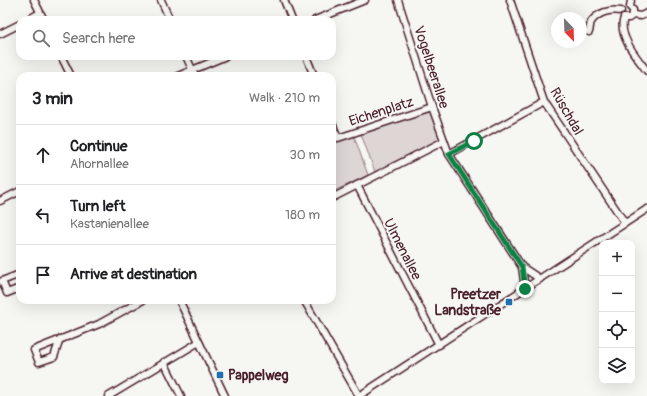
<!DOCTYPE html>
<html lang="en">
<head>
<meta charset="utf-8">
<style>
  :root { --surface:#fff; --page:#f6f6f6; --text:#202124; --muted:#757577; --line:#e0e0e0 }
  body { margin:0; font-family:Pangolin,sans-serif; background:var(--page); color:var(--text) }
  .controls { position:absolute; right:12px; bottom:12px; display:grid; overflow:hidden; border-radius:8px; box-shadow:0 4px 16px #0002 }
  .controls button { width:36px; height:36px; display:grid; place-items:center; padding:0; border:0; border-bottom:1px solid var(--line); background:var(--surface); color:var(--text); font:20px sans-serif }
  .compass { position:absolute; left:551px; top:12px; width:36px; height:36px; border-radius:50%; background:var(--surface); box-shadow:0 4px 16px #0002; rotate:157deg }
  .stop { position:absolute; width:12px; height:12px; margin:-9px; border:3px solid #0b8043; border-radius:50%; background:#fff }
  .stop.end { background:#0b8043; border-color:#fff; box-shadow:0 1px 4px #0008 }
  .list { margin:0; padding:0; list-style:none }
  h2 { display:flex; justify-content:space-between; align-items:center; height:52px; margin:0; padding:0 16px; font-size:17px }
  h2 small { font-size:13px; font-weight:400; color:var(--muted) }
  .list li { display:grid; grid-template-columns:26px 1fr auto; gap:12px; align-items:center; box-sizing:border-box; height:60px; padding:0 16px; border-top:1px solid var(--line) }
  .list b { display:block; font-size:15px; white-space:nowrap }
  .list p { margin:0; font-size:13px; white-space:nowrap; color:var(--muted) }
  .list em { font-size:13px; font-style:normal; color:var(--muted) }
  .icon { flex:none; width:22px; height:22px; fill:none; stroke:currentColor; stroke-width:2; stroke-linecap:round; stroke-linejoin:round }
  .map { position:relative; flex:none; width:647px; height:396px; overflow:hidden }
  .search { position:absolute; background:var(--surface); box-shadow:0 4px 16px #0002; left:16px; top:16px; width:320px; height:44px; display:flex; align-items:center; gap:10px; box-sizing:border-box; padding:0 14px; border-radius:12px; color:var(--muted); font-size:15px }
  .panel { position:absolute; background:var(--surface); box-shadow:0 4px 16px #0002; left:16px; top:72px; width:320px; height:232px; border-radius:12px }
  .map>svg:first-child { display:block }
  .green { fill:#ddd6d5; stroke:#947a80 }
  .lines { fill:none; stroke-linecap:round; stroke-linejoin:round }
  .minor-casing { stroke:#4a1f2b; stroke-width:9 }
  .minor { stroke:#f6f6f2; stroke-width:6 }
  .route { stroke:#0b8043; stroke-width:5 }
  .poi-dot { fill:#1f6fb2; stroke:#f6f6f2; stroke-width:1.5 }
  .labels { text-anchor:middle; stroke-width:4; stroke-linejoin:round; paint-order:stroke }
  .street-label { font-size:14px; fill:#4a1f2b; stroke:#f6f6f2 }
  .poi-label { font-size:14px; font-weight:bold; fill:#4a1f2b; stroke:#f6f6f2; text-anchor:end }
</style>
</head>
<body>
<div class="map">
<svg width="647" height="396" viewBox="0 0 647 396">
  <rect width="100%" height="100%" fill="#f6f6f2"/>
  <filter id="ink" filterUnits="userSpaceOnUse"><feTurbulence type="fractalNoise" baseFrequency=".025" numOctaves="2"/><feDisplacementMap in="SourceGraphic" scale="8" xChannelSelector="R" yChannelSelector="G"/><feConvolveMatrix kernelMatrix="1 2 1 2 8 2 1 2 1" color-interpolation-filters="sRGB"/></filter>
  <g filter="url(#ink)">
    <g class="green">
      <polygon points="430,111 440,139 375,172 361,134"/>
      <polygon points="354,136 368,175 332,192 332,143"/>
    </g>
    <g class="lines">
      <g class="minor-casing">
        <g id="minor">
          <polyline points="34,0 44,20"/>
          <polyline points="161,0 170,20"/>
          <polyline points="284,0 292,20"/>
          <polyline points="398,0 432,107 449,154 522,267 540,279"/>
          <polyline points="510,0 544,102 625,223"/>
          <polyline points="631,0 630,7 633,10 633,15"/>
          <path d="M624,18c-7,17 13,40 23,53"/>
          <polyline points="624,18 629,18 633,15 641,16 647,13"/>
          <polyline points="27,20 40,13"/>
          <polyline points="315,20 365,0"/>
          <path d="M589,32c1,-4 1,-8 2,-10 7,-10 20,-13 30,-11"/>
          <polyline points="0,34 20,24"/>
          <polyline points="61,56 71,76"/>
          <polyline points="186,56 195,76"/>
          <polyline points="306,56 314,76"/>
          <polyline points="178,76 226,56"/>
          <polyline points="332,123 338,138 432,107"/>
          <polyline points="449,154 544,102"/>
          <polyline points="357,185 439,345"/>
          <polyline points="332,198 444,141"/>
          <polyline points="0,201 20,191"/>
          <polyline points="522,267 525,289"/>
          <polyline points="20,274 2,281 7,293 20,288"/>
          <polyline points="179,300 225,396"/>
          <polyline points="304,300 359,396"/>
          <polyline points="60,339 54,357 39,362 34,350 99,324 143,300"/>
          <polyline points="164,362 181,396"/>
          <polyline points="109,396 199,342"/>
          <polyline points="359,396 647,209"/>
        </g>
      </g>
      <use href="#minor" class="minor"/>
    </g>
  </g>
  <g class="lines" filter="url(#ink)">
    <polyline class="route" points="474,141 449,154 522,267 525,289"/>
  </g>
  <g class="poi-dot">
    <rect x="505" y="298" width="8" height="8" rx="2"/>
    <rect x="216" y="371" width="8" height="8" rx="2"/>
  </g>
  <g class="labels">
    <g class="street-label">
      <text transform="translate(432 67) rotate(72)" y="5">Vogelbeerallee</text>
      <text transform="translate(381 111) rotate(-18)" y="5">Eichenplatz</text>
      <text transform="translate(567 111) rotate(60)" y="5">Rüschdal</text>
      <text transform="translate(403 249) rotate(63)" y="5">Ulmenallee</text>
    </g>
    <g class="poi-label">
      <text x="501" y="299">Preetzer<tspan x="501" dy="16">Landstraße</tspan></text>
      <text x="228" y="380" text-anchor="start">Pappelweg</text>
    </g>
  </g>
</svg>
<div class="controls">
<button>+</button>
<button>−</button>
<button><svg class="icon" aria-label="locate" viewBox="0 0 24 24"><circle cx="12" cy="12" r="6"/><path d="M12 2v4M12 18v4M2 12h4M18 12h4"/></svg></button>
<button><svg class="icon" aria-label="layers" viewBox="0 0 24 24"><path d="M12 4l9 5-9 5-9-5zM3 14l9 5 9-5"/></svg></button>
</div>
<svg class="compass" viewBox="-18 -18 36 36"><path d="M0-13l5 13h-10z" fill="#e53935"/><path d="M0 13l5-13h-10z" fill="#757577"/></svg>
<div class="stop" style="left:474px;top:141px"></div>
<div class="stop end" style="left:525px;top:289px"></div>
<div class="search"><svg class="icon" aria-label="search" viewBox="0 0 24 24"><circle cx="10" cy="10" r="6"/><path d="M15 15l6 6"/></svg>Search here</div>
<section class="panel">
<h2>3 min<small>Walk · 210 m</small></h2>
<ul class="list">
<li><svg class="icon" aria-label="ahead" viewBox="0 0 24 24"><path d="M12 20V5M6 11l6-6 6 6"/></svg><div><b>Continue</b><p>Ahornallee</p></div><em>30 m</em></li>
<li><svg class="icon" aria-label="left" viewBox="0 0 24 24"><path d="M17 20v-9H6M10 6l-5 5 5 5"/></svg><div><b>Turn left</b><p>Kastanienallee</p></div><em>180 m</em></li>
<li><svg class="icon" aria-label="arrive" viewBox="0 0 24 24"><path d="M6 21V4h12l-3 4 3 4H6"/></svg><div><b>Arrive at destination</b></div></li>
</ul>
</section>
</div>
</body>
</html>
